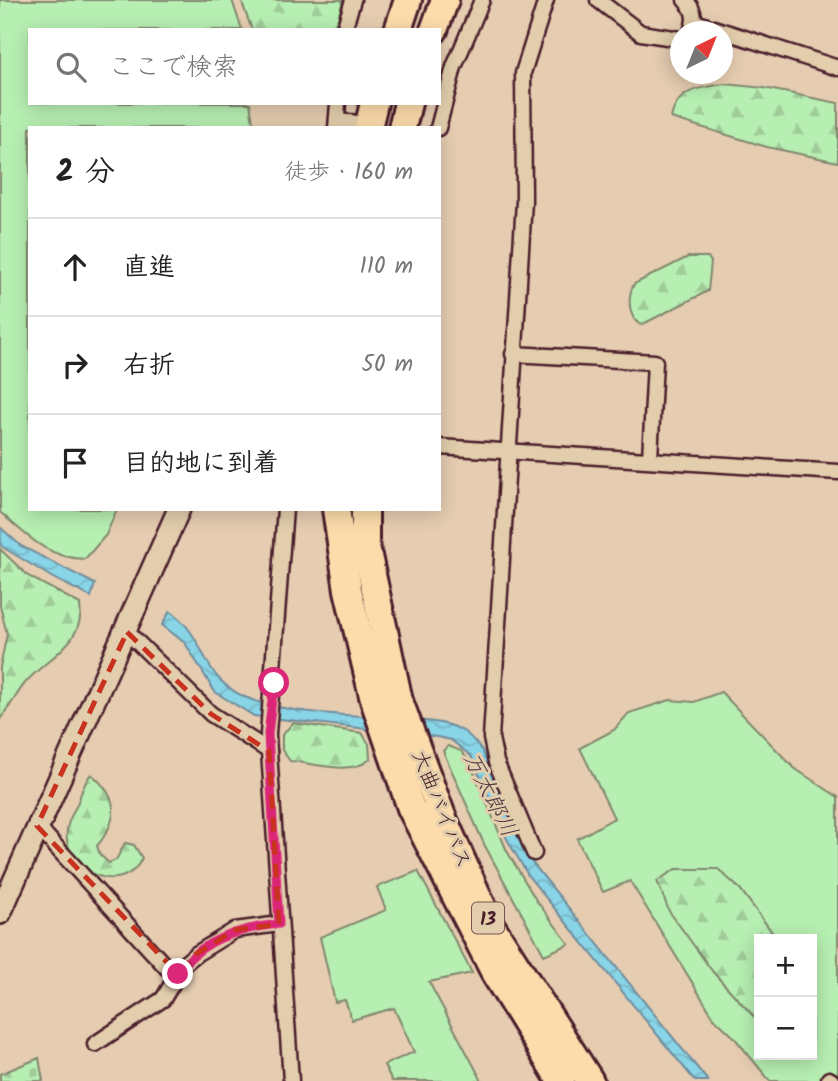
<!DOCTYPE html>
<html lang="ja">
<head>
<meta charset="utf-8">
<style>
  :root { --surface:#fff; --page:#f2f2f2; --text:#222; --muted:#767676; --line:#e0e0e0 }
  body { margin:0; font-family:Kalam,"Klee One",sans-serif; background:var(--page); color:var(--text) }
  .controls { position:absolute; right:21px; bottom:21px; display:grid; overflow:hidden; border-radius:0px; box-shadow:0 4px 18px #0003 }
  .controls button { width:63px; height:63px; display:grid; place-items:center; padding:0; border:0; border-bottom:2px solid var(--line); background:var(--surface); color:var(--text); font:35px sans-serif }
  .compass { position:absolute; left:670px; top:21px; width:63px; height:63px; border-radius:50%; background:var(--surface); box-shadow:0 4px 18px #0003; rotate:43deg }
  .stop { position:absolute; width:21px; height:21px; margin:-16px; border:5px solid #db2777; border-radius:50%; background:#fff }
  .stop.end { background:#db2777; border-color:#fff; box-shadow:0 2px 7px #0008 }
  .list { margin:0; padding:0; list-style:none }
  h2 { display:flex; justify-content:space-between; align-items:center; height:91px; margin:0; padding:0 28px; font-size:30px }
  h2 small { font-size:23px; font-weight:400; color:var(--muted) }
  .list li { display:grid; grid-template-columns:46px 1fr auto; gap:21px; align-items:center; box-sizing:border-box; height:98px; padding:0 28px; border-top:2px solid var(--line) }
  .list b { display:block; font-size:26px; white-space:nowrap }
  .list em { font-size:23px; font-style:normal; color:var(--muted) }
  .icon { flex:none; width:38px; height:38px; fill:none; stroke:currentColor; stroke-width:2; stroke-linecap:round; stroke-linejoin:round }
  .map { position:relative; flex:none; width:838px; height:1081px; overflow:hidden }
  .search { position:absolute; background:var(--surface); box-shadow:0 4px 18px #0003; left:28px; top:28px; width:413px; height:77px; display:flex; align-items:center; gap:18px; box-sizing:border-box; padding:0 24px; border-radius:0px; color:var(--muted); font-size:26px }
  .panel { position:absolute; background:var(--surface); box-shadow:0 4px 18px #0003; left:28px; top:126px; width:413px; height:385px; border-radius:0px }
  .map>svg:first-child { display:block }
  .green { fill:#b7efb2; stroke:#80876e; stroke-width:2; fill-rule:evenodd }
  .forest { fill:url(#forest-firs); stroke:#80876e; stroke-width:2 }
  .cemetery { fill:url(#cemetery-stones); stroke:#80876e; stroke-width:2 }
  .water { fill:url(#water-waves); stroke:#6f8c9c; stroke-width:2 }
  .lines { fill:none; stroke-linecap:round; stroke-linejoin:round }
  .street-casing { stroke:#4a1f2b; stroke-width:19 }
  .secondary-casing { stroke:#4a1f2b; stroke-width:26 }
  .highway-casing { stroke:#4a1f2b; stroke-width:32 }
  .street { stroke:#e2ceac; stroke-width:14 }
  .secondary { stroke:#e2ceac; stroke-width:21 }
  .highway { stroke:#fddcac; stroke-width:26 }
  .route { stroke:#db2777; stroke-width:9 }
  .marked { fill:none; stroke:#c8321e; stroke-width:5; stroke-dasharray:14 9; stroke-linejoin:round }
  .labels { text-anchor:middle; stroke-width:6; stroke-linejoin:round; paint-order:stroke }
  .shield { fill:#e2ceac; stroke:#785452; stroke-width:2 }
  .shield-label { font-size:19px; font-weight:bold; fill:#4a1f2b }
  .street-label { font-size:21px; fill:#4a1f2b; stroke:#e2ceac }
  .water-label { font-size:23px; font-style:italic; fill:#533a47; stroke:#e2ceac }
</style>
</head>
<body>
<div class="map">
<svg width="838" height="1081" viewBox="0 0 838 1081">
  <defs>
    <pattern id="forest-firs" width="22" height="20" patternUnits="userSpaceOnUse" patternTransform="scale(1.75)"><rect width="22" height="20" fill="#b7efb2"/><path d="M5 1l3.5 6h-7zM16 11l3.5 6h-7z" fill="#9fcc99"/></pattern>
    <pattern id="cemetery-stones" width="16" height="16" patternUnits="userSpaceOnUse" patternTransform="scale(1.75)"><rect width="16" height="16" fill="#b7efb2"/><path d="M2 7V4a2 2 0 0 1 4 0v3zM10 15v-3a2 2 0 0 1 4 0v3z" fill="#9fcc99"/></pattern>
    <pattern id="water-waves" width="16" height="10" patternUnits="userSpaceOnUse" patternTransform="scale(1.75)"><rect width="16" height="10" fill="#88d5e7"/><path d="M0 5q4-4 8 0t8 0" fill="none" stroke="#77b6c6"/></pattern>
  </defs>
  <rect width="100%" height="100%" fill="#e6cdb1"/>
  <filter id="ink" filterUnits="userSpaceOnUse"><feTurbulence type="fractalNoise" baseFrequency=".0143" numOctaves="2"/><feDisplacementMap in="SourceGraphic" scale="14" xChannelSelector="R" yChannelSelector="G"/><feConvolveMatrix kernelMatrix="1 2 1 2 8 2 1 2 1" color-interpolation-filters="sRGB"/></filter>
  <g filter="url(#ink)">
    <g class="green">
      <path d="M0,0h232l10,30h-212v73h220l4,25h-224v381h87l-11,26 -21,24c-37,-1 -58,-23 -85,-47z"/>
      <path d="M721,692l73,76 44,29v279l-8,-3 -10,8h-50l-37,-45 -19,-18 -84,-137 -27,11 -26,-53 37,-21 -34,-70 34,-18 15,-17 41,-13 24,2zM740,889l37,50h35v116h-53v-33l-46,-50z"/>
      <polygon points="448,746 461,751 470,763 507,851 536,900 569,944 544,955 484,844 443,751"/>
      <polygon points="418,871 472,973 429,982 482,1081 392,1081 384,1065 414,1052 394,1008 352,1020 345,1000 335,1002 320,937 386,910 377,887"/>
    </g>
    <g class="forest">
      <polygon points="241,0 343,0 337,22 328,30 252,30"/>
      <path d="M725,84l39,4 74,15v59l-71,-15 -96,-29c6,-29 28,-30 54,-34z"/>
      <path d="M688,257h20l3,5 -3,29 -67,34c-13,-7 -14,-28 -7,-41z"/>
      <path d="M0,549l28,27 52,28c6,38 -32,53 -54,78 -10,12 -16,26 -26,37v-52l7,-33 -7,-28z"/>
      <path d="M293,723l69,10 7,11 1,15c-17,17 -59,4 -80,2l-8,-11v-15z"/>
      <path d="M91,774c28,23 29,44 6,72l3,9 9,8 7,-3 9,-17 9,2 8,13c-19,42 -81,12 -75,-29 1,-8 7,-18 10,-25 4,-10 7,-22 14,-30z"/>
      <polygon points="676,869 718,869 740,889 777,939 759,939 759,1022 713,972 669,911 657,881"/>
    </g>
    <polygon class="cemetery" points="39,1058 43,1081 0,1081 0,1074"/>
    <g class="water">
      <polygon points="0,527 21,546 95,584 91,597 53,578 1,546"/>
      <path d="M170,611c42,30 26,70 85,90 41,14 106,14 150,18 18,2 42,2 58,12 7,4 13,12 19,19l48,110 178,221h-13l-166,-204 -22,-38 -36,-83 -20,-16 -14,-3 -183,-21 -39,-24 -30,-49 -23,-18z"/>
    </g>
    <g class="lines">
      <g class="street-casing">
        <g id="street">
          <polyline points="598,0 641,33 680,39"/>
          <path d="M685,0c10,10 11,19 6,32"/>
          <polyline points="695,22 838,68"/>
          <polyline points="344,30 353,0"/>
          <polyline points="337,121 369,124"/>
          <polyline points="336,128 338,103"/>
          <polyline points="438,128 454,67 482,0"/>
          <polyline points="513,354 655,362 650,458"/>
          <polyline points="439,447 838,472"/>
          <polyline points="127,632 211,714 269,751 291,1081"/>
          <polyline points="269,751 268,734 285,509"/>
          <polyline points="37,826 167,968 178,974"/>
          <polyline points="534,853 496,762 491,738 524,201 523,73 546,0"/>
          <polyline points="95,1044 163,999 184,964 196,954 235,930 279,924"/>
          <polyline points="829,1079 832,1081"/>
        </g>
      </g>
      <g class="secondary-casing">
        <polyline id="secondary" points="0,913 179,509"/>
      </g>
      <g class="highway-casing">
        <g id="highway">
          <polyline points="398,30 408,0"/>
          <polyline points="434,30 445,0"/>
          <polyline points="368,128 374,103"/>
          <polyline points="402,128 408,103"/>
          <polyline points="336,509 348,590 374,700 411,808 497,977 561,1081"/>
          <polyline points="365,509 365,542 399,701 442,816 490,924 590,1081"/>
        </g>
      </g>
      <use href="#street" class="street"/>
      <use href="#secondary" class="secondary"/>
      <use href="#highway" class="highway"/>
    </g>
  </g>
  <g class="lines" filter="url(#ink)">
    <path class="route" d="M178,974c20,-34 64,-46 101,-50l-11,-190 6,-51"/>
  </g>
  <path class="marked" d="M127,632l84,82 58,37 10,173 -44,6 -39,24 -18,20 -141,-148z"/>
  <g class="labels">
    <rect class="shield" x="472" y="902.5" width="32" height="31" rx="5"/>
    <g class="shield-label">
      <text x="488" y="925">13</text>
    </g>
    <g class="street-label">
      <text transform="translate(442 809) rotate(68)" y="7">大曲バイパス</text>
    </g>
    <g class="water-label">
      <text transform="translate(491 794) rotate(63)" y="8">万太郎川</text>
    </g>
  </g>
</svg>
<div class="controls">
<button>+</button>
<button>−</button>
</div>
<svg class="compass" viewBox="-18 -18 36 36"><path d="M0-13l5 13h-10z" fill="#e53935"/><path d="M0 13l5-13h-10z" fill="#767676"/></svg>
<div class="stop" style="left:274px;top:683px"></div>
<div class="stop end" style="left:178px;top:974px"></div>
<div class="search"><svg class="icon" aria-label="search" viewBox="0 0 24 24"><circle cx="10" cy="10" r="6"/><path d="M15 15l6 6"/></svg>ここで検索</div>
<section class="panel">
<h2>2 分<small>徒歩 · 160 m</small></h2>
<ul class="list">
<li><svg class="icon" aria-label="ahead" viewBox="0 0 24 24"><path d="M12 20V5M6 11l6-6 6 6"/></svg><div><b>直進</b></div><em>110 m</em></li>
<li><svg class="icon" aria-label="right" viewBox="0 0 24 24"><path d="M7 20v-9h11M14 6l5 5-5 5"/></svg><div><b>右折</b></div><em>50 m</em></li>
<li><svg class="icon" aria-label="arrive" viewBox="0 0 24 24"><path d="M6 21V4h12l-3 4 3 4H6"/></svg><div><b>目的地に到着</b></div></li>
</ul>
</section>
</div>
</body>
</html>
